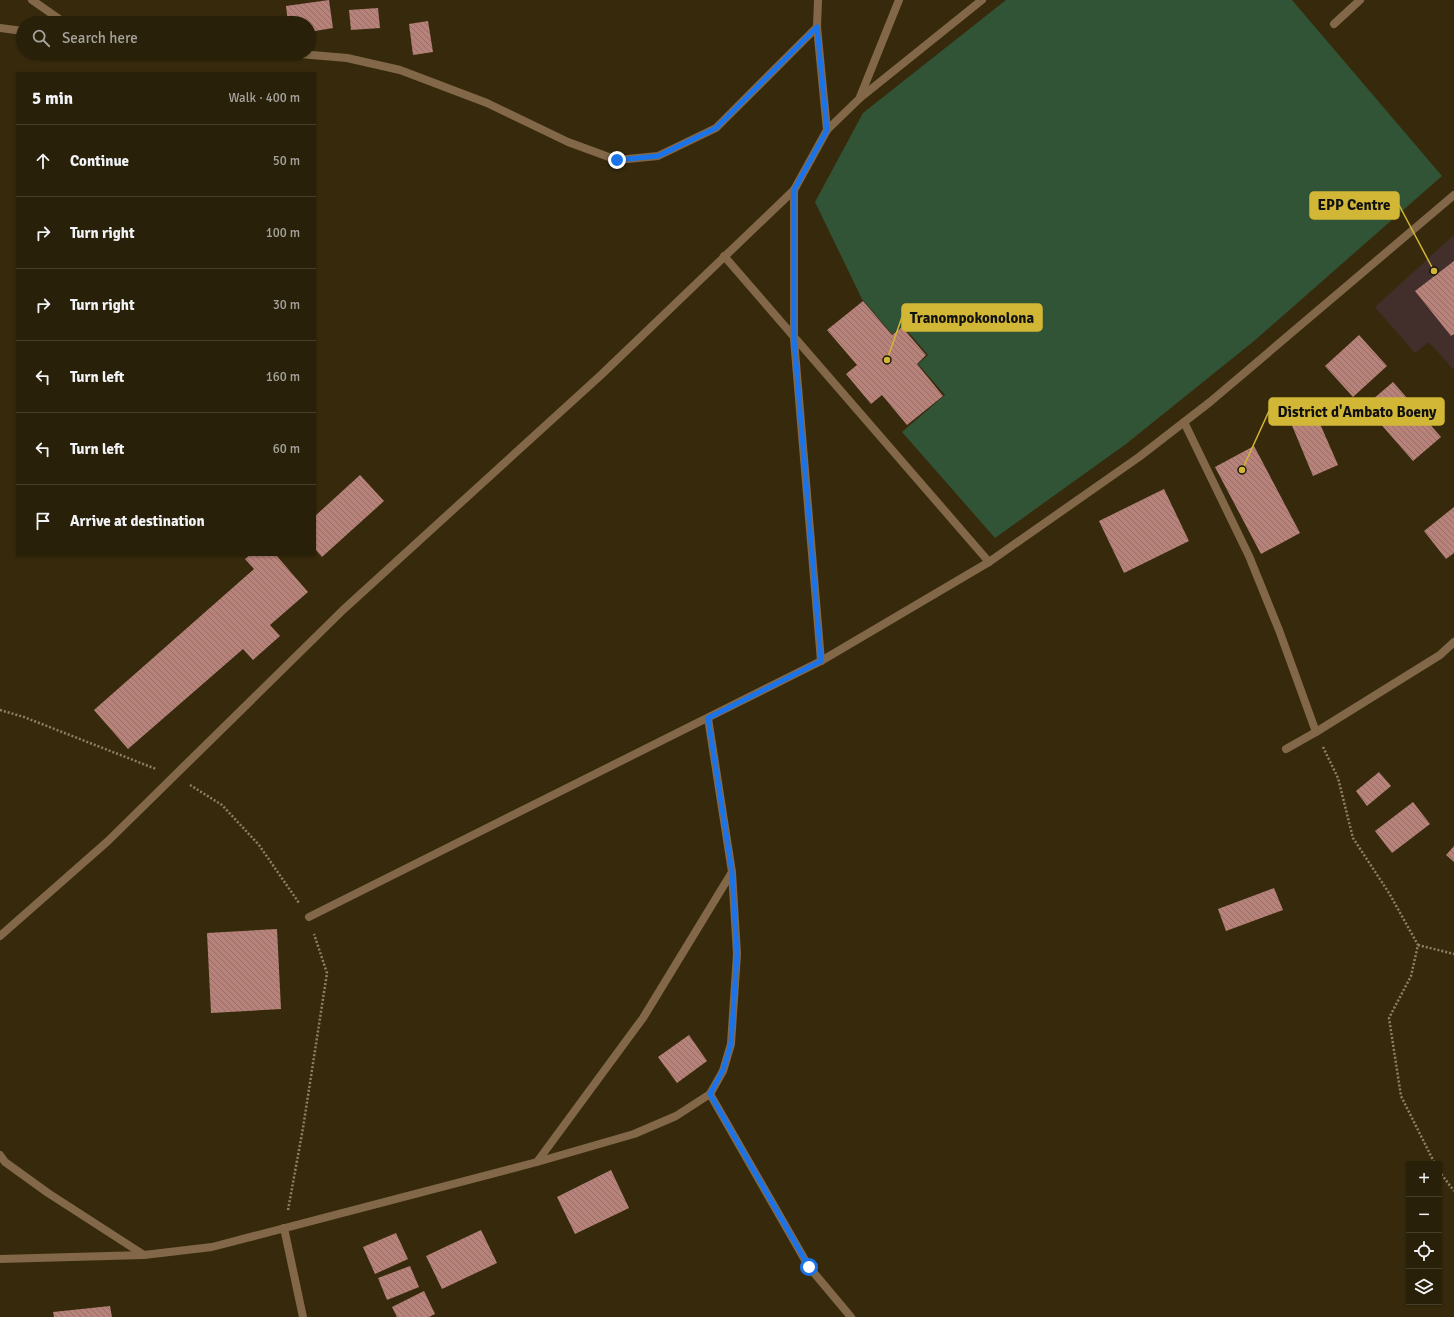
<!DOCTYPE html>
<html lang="en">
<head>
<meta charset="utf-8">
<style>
  :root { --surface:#292009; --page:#352d17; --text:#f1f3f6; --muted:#a5a39c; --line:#453e2a }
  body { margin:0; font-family:Signika,sans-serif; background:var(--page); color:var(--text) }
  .controls { position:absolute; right:12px; bottom:12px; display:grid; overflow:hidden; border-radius:0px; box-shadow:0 1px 3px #0004 }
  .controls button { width:36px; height:36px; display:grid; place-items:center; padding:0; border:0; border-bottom:1px solid var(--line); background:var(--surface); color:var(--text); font:20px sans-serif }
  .stop { position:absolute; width:12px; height:12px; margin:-9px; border:3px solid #1a73e8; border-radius:50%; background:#fff }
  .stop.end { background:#1a73e8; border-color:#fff; box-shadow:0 1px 4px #0008 }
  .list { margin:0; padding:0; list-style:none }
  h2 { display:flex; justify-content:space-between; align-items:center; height:52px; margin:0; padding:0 16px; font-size:17px }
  h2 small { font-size:13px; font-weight:400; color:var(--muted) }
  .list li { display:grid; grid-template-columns:26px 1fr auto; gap:12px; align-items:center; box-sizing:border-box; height:72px; padding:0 16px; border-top:1px solid var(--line) }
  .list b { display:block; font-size:15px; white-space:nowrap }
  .list em { font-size:13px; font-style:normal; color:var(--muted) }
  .icon { flex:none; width:22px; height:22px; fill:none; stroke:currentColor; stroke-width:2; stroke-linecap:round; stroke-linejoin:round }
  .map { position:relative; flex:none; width:1454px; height:1317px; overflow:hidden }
  .search { position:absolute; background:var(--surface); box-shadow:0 1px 3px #0004; left:16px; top:16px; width:300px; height:44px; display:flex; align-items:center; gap:10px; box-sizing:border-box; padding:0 14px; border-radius:22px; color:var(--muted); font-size:15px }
  .panel { position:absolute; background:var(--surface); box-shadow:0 1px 3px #0004; left:16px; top:72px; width:300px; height:484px; border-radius:0px }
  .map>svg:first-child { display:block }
  .education { fill:#422e2b }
  .pitch { fill:#315336 }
  .building { fill:url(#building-back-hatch) }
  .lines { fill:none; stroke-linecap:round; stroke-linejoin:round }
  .path { stroke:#8b8169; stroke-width:2.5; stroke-dasharray:2 2; stroke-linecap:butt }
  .minor { stroke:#826848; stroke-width:8 }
  .route { stroke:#1a73e8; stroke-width:5 }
  .leader { fill:none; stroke:#d2b736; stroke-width:1.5 }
  .callout-dot { fill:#d2b736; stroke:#191307; stroke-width:1.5 }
  .callout { fill:#d2b736; stroke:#d2b736; stroke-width:1.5 }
  .callout-label { font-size:15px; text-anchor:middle; font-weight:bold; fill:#111 }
</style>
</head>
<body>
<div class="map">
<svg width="1454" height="1317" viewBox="0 0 1454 1317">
  <defs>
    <pattern id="building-back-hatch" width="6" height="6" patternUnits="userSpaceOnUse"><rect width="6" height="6" fill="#b78279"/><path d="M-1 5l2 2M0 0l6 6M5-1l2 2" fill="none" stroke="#956f67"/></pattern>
  </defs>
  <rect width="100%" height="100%" fill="#372a0c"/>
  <polygon class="education" points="1454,235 1454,370 1429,342 1415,353 1375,307"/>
  <polygon class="pitch" points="1006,0 1292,0 1442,176 1254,341 1126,444 995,538 902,432 945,395 918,364 928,355 903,326 892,334 862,299 815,202 863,113"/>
  <g class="building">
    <polygon points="329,0 333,28 309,32 309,23 288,23 286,6"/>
    <polygon points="378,8 380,28 351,30 349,10"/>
    <polygon points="428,21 433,52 413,55 409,24"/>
    <polygon points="1454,261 1454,334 1451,336 1415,291"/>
    <polygon points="863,301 892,335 902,327 926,355 917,364 943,396 907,425 882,395 871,404 846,374 857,365 827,330"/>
    <polygon points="1359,335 1387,366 1353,397 1325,366"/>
    <polygon points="1393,382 1441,437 1413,461 1365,406"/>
    <polygon points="1310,401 1338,465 1313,476 1286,411"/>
    <polygon points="1254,446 1300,533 1261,554 1215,467"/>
    <polygon points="360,475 384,501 322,557 315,549 315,516"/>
    <polygon points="1164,489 1189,541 1124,573 1099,521"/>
    <polygon points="1454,507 1454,553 1446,559 1424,531"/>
    <polygon points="250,555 276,555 308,592 270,625 280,636 253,660 243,649 128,749 94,710 254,569 245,559"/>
    <polygon points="1379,772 1391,786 1367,806 1356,791"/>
    <polygon points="1413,802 1430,824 1392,853 1375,831"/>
    <polygon points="1454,846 1454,862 1446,855"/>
    <polygon points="1274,888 1283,910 1226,931 1218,909"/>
    <polygon points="277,929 281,1009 211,1013 207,933"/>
    <polygon points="689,1035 707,1061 677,1083 658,1057"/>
    <polygon points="611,1170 629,1208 575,1234 557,1197"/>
    <polygon points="481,1230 497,1263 442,1289 426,1256"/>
    <polygon points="396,1233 408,1259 375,1274 363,1247"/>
    <polygon points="410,1266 419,1287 387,1300 378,1278"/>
    <polygon points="424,1291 435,1314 429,1317 397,1317 392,1307"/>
    <polygon points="110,1306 112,1317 54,1317 53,1312"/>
  </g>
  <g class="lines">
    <g class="path">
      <polyline points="0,710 24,717 156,769"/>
      <polyline points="1323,747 1338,778 1353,838 1389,893 1418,945 1411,976 1389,1018 1401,1096 1435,1164"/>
      <polyline points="190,785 222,805 259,845 299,903"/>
      <polyline points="1418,945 1454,954"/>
      <polyline points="1439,1171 1454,1191"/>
      <polyline points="288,1210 303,1128 327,973 314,934"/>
    </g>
    <g class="minor">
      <polyline points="32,0 65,23"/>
      <polyline points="818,0 817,27 827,130"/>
      <polyline points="1334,24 1360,0"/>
      <polyline points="0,28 23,31"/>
      <polyline points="288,53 347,58 400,70 487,103 568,142 617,160 658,156 716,128 817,27"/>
      <polyline points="860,97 899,0"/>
      <polyline points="794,190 794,339 821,661"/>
      <polyline points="724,256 989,562"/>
      <polyline points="1184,422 1249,556 1279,630 1316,732 1440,655 1454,642"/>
      <polyline points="1286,749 1316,732"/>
      <polyline points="309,917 821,661 989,562 1139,457 1210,402 1454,195"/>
      <polyline points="0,936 108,841 343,610 601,375 794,190 827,130 860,98 982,0"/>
      <polyline points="710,1094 809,1267 851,1317"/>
      <polyline points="0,1155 5,1162 48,1193 144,1255 212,1247 537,1162 643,1018 732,872 708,718"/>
      <polyline points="537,1162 634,1134 676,1116 710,1094 723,1071 731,1044 737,954 732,872"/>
      <polyline points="284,1228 303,1317"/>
      <polyline points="0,1259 144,1255"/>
    </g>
  </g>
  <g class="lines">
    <polyline class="route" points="617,160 658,156 716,128 817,27 827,130 794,190 794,339 821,661 708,718 732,872 737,954 731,1044 723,1070 710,1094 809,1267"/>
  </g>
  <path class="leader" d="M1434 271L1399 205M887 360L902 317M1242 470L1269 411"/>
  <g class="callout-dot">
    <circle cx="1434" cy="271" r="4"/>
    <circle cx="887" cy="360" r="4"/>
    <circle cx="1242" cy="470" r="4"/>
  </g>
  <g class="callout">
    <rect x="1310" y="192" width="89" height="27" rx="4"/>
    <rect x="902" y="304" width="140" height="27" rx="4"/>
    <rect x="1269" y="398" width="175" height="27" rx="4"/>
  </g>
  <g class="callout-label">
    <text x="1354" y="210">EPP Centre</text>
    <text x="972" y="323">Tranompokonolona</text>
    <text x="1357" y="417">District d'Ambato Boeny</text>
  </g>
</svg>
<div class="controls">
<button>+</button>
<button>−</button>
<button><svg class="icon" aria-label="locate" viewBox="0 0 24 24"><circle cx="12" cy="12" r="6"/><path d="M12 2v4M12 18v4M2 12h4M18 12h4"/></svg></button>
<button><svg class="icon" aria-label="layers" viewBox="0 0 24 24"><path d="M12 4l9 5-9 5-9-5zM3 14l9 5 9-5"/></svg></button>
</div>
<div class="stop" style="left:809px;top:1267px"></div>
<div class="stop end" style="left:617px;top:160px"></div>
<div class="search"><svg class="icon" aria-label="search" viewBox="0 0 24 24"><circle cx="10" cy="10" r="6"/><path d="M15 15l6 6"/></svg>Search here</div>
<section class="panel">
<h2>5 min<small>Walk · 400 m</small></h2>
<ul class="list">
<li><svg class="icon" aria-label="ahead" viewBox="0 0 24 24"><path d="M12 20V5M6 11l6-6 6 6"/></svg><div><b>Continue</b></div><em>50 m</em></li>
<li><svg class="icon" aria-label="right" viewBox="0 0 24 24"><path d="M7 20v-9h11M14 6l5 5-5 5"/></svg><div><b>Turn right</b></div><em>100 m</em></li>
<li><svg class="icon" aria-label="right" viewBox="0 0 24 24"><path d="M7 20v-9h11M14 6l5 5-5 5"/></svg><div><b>Turn right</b></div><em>30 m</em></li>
<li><svg class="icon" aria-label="left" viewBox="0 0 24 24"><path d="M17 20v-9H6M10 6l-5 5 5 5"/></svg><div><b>Turn left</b></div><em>160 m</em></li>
<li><svg class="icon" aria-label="left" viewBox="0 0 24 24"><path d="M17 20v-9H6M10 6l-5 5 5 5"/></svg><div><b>Turn left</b></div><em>60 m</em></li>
<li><svg class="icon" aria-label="arrive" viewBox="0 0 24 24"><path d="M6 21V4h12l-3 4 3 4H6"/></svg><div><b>Arrive at destination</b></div></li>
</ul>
</section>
</div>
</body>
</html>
